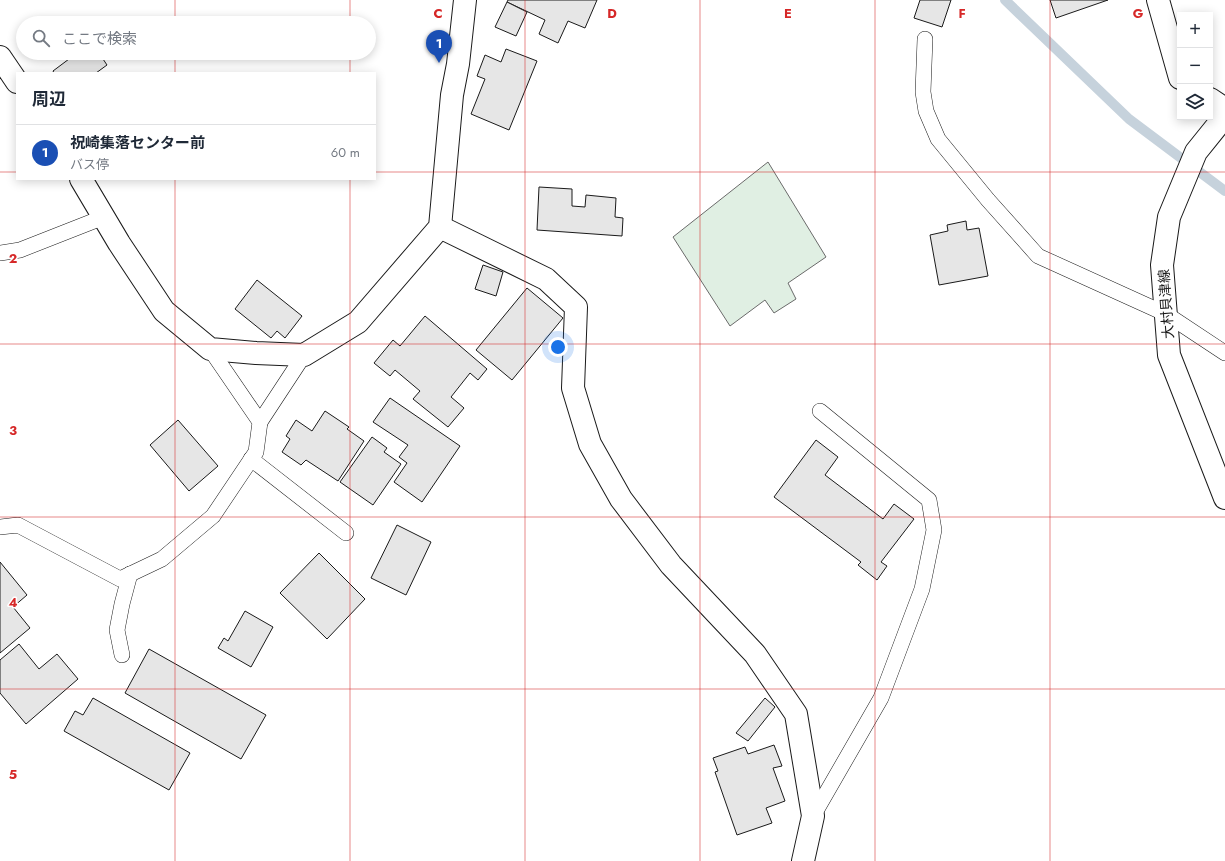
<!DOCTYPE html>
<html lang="ja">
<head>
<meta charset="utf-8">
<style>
  :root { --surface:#fff; --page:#f2f2f3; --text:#1f2937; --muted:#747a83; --line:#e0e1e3; --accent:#b45309 }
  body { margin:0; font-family:Jost,"Noto Sans JP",sans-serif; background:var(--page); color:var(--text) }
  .controls { position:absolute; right:12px; top:12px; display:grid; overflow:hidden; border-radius:0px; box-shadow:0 2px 10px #0003 }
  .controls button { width:36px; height:36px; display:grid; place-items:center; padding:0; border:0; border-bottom:1px solid var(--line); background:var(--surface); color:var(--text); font:20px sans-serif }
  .you { position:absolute; left:558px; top:347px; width:14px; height:14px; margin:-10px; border:3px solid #fff; border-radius:50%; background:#1a73e8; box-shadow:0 0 0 6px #1a73e833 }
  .badge { display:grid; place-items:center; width:26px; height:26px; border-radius:50%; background:var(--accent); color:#fff; font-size:13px; font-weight:700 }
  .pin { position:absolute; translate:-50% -33px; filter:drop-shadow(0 1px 2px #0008) }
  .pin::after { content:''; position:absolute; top:21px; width:14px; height:12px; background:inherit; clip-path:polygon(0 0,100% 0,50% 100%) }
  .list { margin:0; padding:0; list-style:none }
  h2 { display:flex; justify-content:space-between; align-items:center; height:52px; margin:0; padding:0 16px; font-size:17px }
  h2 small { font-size:13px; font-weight:400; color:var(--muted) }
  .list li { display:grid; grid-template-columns:26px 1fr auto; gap:12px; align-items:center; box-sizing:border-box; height:56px; padding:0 16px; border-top:1px solid var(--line) }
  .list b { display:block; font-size:15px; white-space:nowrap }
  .list p { margin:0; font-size:13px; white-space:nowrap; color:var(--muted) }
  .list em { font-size:13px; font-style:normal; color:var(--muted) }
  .icon { flex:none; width:22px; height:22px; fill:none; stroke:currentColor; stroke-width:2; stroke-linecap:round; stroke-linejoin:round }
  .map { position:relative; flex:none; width:1225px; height:861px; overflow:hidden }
  .search { position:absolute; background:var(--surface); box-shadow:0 2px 10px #0003; left:16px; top:16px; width:360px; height:44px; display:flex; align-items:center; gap:10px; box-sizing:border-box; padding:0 14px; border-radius:22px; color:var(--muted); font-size:15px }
  .panel { position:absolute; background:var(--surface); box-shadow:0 2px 10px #0003; left:16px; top:72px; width:360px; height:108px; border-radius:0px }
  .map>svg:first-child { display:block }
  .green { fill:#e0efe3; stroke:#6a6a6a }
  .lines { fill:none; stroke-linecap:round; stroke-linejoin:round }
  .stream { stroke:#c6d2dc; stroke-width:10 }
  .building { fill:#e6e6e6; stroke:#1a1a1a }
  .lane-casing { stroke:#1a1a1a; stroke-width:16 }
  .street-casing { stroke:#1a1a1a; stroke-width:24 }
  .primary-casing { stroke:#1a1a1a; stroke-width:24 }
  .lane { stroke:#fff; stroke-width:15 }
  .street { stroke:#fff; stroke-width:22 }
  .primary { stroke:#fff; stroke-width:22 }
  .grid { fill:none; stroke:#d62828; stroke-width:1; stroke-opacity:0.55 }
  .labels { text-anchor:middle; stroke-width:3; stroke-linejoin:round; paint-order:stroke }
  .street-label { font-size:14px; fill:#1a1a1a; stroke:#fff }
  .grid-label { font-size:13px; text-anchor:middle; font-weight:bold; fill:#d62828; stroke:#fff; stroke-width:3; stroke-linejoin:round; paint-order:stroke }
</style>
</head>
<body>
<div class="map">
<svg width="1225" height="861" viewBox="0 0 1225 861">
  <rect width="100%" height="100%" fill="#fff"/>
  <polygon class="green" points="768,162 826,257 788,283 796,299 774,313 765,300 730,326 673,237"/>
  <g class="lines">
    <polyline class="stream" points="1005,0 1129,119 1225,191"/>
  </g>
  <g class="building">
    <polygon points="508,0 597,0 585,28 568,21 558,43 539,34 545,20 507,2"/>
    <polygon points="920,0 951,0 942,27 914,18"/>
    <polygon points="1050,0 1108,0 1056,18"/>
    <polygon points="507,2 527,12 516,36 495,27"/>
    <polygon points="506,49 537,61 509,130 471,114 485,79 477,76 485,55 501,62"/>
    <polygon points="77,53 99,53 107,65 96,73 54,73 53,71"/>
    <polygon points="539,187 572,189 572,206 585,207 586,195 616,198 615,217 623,218 622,236 537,230"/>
    <polygon points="966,221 967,230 979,228 988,276 939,285 930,235 948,231 947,225"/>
    <polygon points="483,265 503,272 496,296 475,289"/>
    <polygon points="257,280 302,316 285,338 277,331 271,338 235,309"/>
    <polygon points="527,288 563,318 512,380 476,350"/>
    <polygon points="425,316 487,369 478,380 470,373 451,397 464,408 448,427 413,399 420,391 395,370 390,376 374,363 393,340 400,346"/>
    <polygon points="390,398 460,446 422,502 394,482 407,463 399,457 408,445 373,422"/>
    <polygon points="325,411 349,427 347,429 364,441 338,481 306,460 301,465 282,452 290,439 286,436 296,420 312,431"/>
    <polygon points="178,420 218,466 189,491 150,445"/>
    <polygon points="372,437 387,448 384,452 401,464 373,505 340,482"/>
    <polygon points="816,440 838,457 825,475 883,519 894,504 914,519 881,562 887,566 877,580 858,565 861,562 774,497"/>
    <polygon points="397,525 431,542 406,595 371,578"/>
    <polygon points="319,553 365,599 327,639 280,593"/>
    <polygon points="0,562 27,595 13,607 30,628 0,653"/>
    <polygon points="245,611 273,627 251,667 218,648 224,638 228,641"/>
    <polygon points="19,644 39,669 57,654 78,679 26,724 0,693 0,660"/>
    <polygon points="149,649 266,715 241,759 125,693"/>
    <polygon points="93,698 190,753 169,790 64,731 75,711 83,715"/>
    <polygon points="765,698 775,707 748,741 736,733"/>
    <polygon points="774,745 782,766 773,768 785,801 766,808 772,823 737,835 715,772 718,771 713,758 745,747 748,754"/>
  </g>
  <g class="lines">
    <g class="lane-casing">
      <g id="lane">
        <polyline points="925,39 923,92 926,111 938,139 988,200 1038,256 1166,314 1225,353"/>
        <polyline points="0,253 20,250 104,217"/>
        <polyline points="260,422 304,355"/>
        <polyline points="251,459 346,533"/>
        <polyline points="0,527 18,525 120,579 162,559 213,516 256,452 260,422 210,349"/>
        <polyline points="122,655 117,630 122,604 130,574"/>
        <polyline points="813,816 881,698 922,589 934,530 929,500 820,411"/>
      </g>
    </g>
    <g class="street-casing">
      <g id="street">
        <polyline points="1158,0 1180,78"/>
        <polyline points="0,57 17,82"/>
        <polyline points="1210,99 1225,109"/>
        <polyline points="81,179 119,243 164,311 210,349 256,353 304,355 358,322 440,227 452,95 458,64 465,0"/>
        <polyline points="440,227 546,279 576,307 573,388 590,444 621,499 671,565 755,654 796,714 813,816 803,861"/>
      </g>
    </g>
    <g class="primary-casing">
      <polyline id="primary" points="1225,116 1196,152 1169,217 1162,265 1169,355 1225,498"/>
    </g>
    <use href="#lane" class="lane"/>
    <use href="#street" class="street"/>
    <use href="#primary" class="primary"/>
  </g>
  <path class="grid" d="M175,0v23M350,0v23M525,0v861M700,0v861M875,0v861M1050,0v861M175,53v20M350,53v20M0,172h17M375,172h850M175,179v682M350,179v682M0,344h1225M0,517h1225M0,689h1225"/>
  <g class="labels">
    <g class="street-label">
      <text transform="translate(1166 304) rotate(-94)" y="5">大村貝津線</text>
    </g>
  </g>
  <g class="grid-label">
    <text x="438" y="18">C</text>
    <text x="612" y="18">D</text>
    <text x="788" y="18">E</text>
    <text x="962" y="18">F</text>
    <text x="1138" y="18">G</text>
    <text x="13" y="263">2</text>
    <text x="13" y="435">3</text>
    <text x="13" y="607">4</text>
    <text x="13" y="779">5</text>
  </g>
</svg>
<div class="controls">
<button>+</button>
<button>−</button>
<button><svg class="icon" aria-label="layers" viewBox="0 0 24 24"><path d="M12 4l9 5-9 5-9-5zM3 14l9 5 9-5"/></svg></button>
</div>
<div class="you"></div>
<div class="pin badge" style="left:439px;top:63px;background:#1a4fb4">1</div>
<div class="search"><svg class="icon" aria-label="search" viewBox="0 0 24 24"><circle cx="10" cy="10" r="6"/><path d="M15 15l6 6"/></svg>ここで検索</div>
<section class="panel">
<h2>周辺<small></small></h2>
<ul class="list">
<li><span class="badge" style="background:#1a4fb4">1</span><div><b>祝崎集落センター前</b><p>バス停</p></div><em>60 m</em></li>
</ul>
</section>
</div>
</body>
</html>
